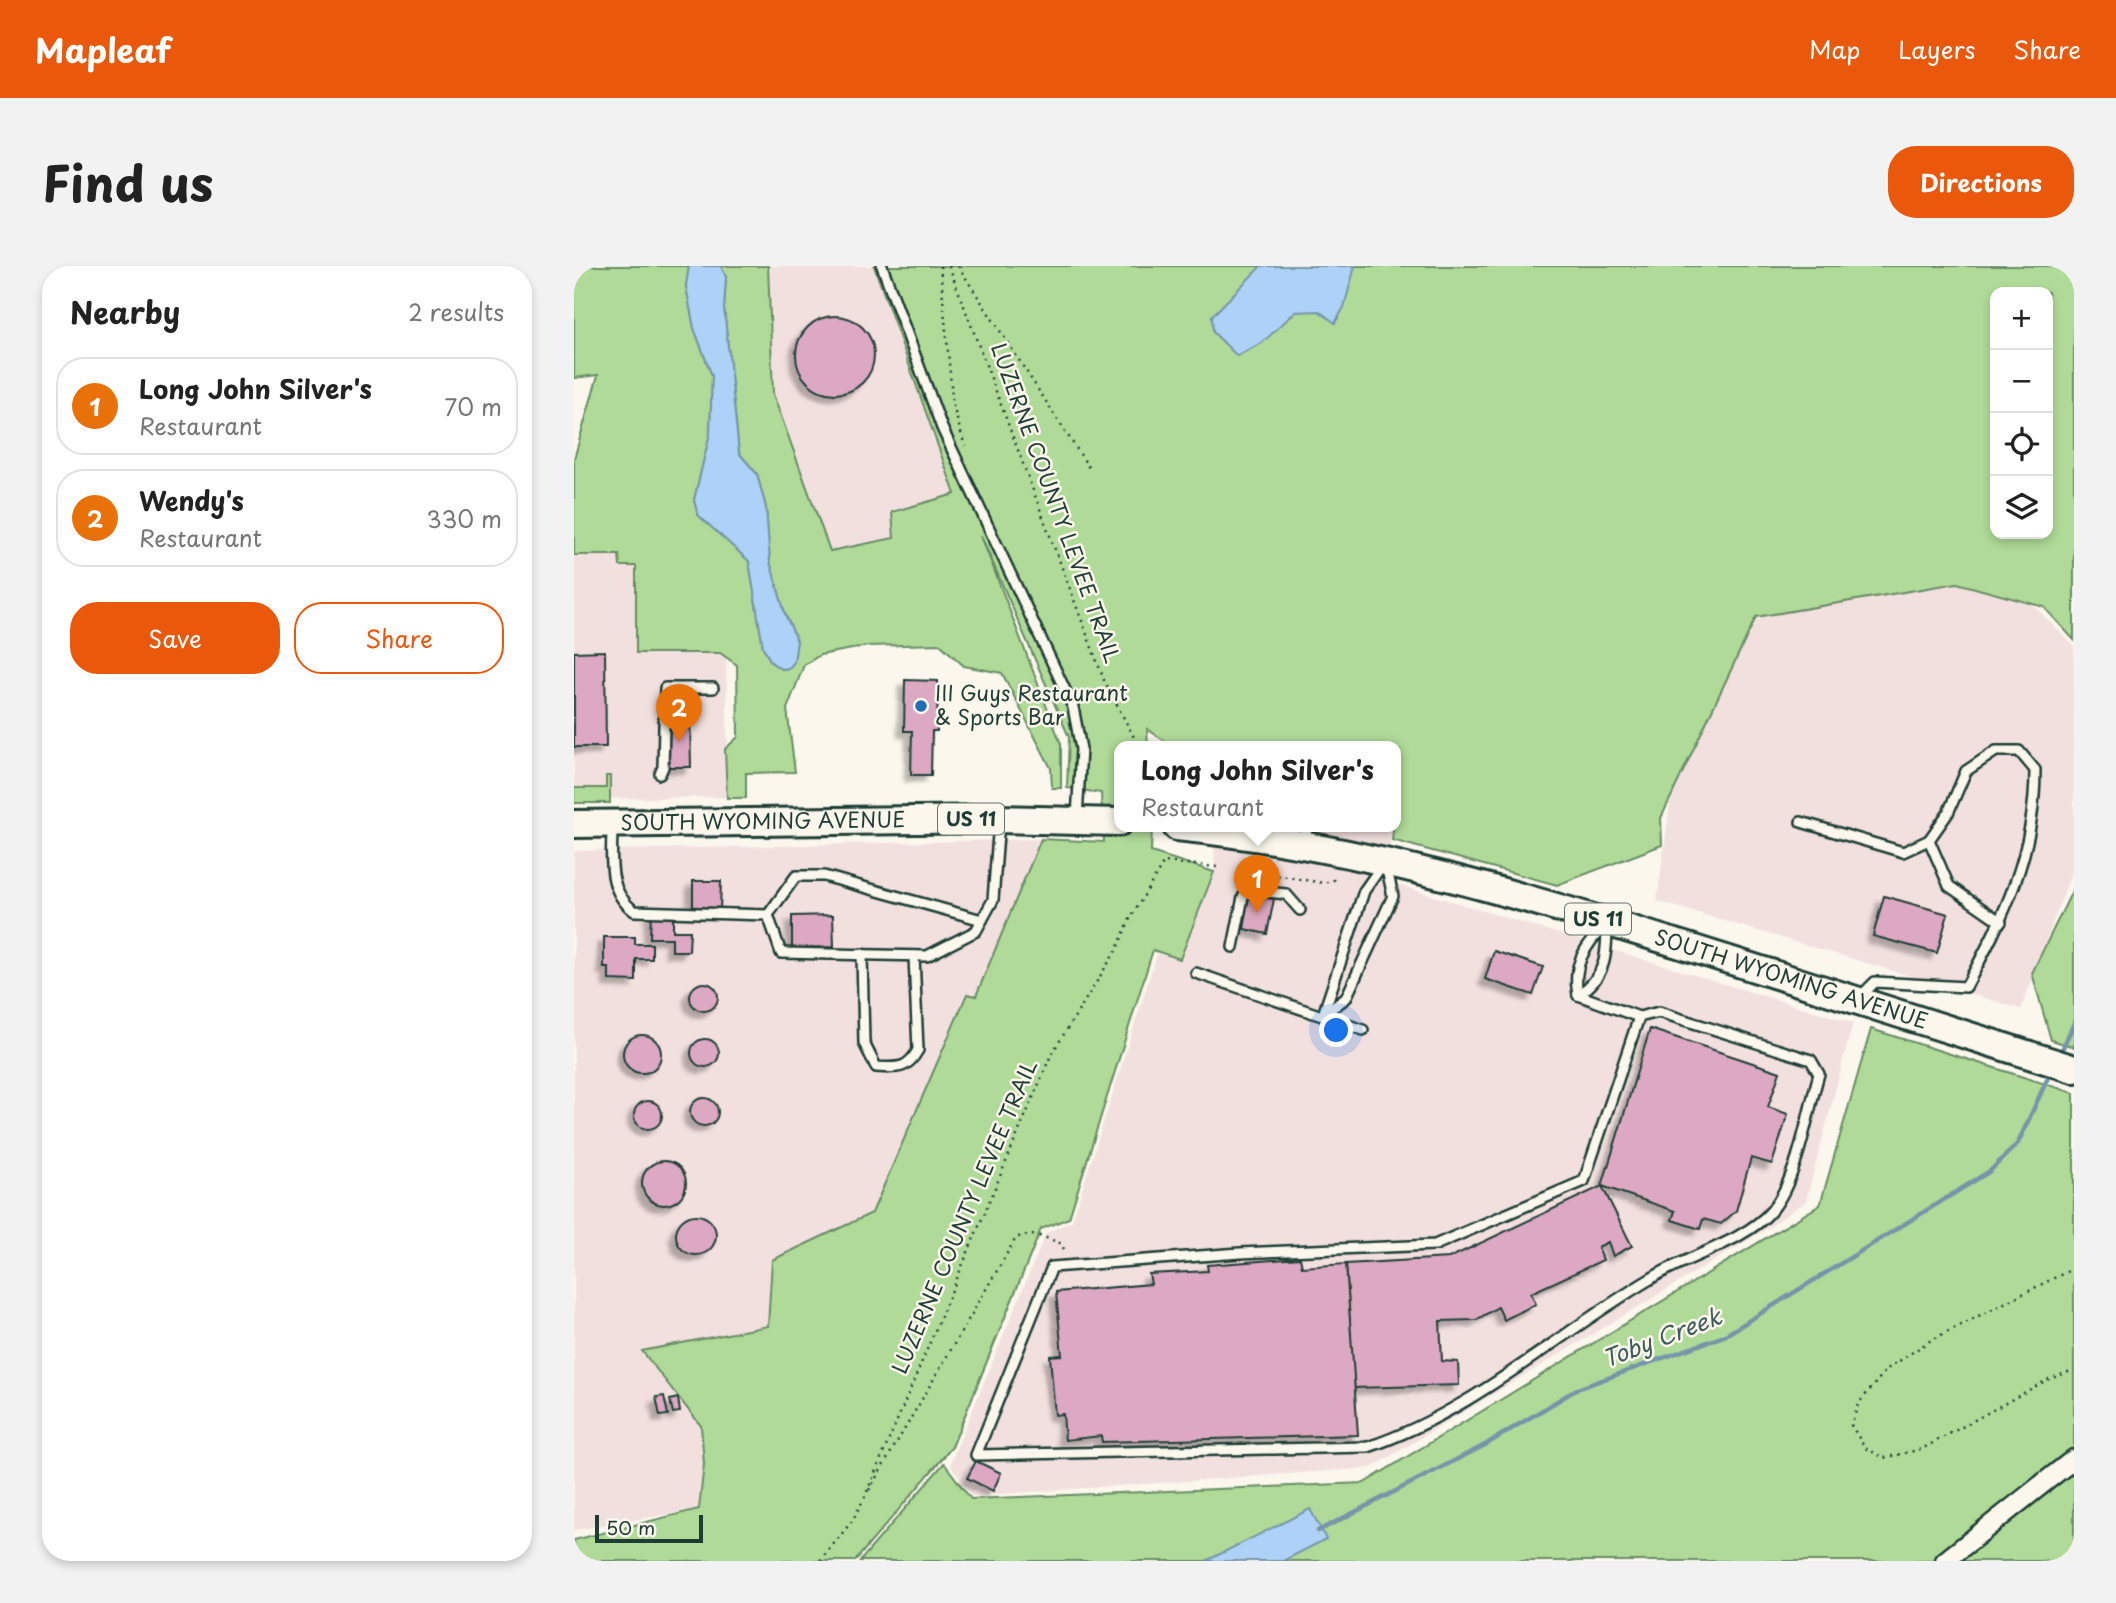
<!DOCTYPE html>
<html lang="en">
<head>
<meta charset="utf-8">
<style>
  :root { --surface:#fff; --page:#f2f2f2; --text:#222; --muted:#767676; --line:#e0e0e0; --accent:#ea580c }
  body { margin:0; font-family:"Playpen Sans",sans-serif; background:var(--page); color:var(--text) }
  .controls { position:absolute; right:21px; top:21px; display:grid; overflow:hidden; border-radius:14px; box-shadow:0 4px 10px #0003 }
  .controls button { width:63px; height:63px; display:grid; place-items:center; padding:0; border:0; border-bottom:2px solid var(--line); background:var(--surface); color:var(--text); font:35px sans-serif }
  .scale { position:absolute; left:21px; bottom:18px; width:108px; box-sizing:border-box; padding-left:7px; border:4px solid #1f3d34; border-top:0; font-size:19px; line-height:24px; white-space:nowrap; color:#1f3d34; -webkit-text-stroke:5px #fbf7ec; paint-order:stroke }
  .you { position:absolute; left:763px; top:765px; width:24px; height:24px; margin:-18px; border:5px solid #fff; border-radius:50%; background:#1a73e8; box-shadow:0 0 0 10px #1a73e833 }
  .badge { display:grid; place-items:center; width:46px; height:46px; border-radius:50%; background:var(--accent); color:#fff; font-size:23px; font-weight:700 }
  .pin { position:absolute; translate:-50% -58px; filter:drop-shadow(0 2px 4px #0008) }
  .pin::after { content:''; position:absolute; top:37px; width:24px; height:21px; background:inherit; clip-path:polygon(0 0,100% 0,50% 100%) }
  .popup { position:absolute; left:540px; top:475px; width:287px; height:91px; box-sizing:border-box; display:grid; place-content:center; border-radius:14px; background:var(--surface); filter:drop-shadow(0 2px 5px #0005); font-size:23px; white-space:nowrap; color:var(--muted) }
  .popup b { font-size:26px; color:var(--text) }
  .popup::after { content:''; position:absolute; left:50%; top:100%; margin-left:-14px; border:14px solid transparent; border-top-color:var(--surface) }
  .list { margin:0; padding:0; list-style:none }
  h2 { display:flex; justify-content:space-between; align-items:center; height:91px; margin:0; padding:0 28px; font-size:30px }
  h2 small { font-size:23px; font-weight:400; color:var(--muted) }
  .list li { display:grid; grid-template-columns:46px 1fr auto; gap:21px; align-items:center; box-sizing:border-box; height:98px; margin:0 14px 14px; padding:0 14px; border:2px solid var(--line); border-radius:28px }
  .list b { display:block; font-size:26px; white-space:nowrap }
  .list p { margin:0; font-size:23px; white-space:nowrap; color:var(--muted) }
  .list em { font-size:23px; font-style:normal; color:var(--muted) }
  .actions { display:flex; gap:14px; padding:21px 28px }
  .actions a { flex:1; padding:16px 0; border:2px solid var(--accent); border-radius:28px; text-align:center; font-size:24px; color:var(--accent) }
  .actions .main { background:var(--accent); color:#fff }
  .icon { flex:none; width:38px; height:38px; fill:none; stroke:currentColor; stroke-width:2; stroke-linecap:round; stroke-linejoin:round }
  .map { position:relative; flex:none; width:1500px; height:1295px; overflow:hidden; border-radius:28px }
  header { display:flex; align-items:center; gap:42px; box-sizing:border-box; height:98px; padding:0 35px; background:var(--accent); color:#fff }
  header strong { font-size:33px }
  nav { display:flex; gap:38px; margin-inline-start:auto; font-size:24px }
  .intro { display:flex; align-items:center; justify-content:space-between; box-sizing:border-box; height:168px; padding:0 42px }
  h1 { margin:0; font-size:49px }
  .button { padding:18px 32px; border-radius:28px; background:var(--accent); color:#fff; font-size:24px; font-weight:700 }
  main { display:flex; gap:42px; padding:0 42px }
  aside { flex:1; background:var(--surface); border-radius:28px; box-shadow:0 4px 10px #0003 }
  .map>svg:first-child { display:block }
  .built { fill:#f2e0df }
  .green { fill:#b0da98; stroke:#688c66; stroke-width:2; fill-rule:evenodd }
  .water { fill:#aed2f7; stroke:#7596a9; stroke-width:2 }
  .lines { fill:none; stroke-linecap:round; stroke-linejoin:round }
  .stream { stroke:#7596a9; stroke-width:4.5 }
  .building { fill:#dda9c2; stroke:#1f3d34; stroke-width:2; filter:url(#shadow) }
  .service-casing { stroke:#1f3d34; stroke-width:14 }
  .minor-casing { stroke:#1f3d34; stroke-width:23 }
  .primary-casing { stroke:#1f3d34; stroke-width:32 }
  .path { stroke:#1f3d34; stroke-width:2.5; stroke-dasharray:2 5; stroke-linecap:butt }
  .service { stroke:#fbf7ec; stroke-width:9 }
  .minor { stroke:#fbf7ec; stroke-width:18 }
  .primary { stroke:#fbf7ec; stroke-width:26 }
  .poi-dot { fill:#1f6fb2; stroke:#fbf7ec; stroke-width:2.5 }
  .labels { text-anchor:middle; stroke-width:5; stroke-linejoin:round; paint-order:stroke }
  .shield { fill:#fbf7ec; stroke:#61756b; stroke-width:2 }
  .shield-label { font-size:19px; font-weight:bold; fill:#1f3d34 }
  .street-label { font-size:21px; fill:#1f3d34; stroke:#fbf7ec }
  .poi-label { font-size:21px; fill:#1f3d34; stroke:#fbf7ec; text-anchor:start }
  .water-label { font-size:23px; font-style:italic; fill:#3c5b5b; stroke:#fbf7ec }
</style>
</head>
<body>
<header>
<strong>Mapleaf</strong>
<nav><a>Map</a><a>Layers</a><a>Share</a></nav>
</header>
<div class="intro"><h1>Find us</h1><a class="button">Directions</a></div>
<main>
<aside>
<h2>Nearby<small>2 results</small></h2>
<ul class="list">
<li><span class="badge" style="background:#e8710a">1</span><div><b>Long John Silver's</b><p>Restaurant</p></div><em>70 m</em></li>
<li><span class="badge" style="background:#e8710a">2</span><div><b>Wendy's</b><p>Restaurant</p></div><em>330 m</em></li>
</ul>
<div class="actions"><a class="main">Save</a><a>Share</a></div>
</aside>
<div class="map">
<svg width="1500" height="1295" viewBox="0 0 1500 1295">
  <defs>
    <filter id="shadow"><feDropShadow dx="-6" dy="6" stdDeviation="2" flood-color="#0004"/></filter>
  </defs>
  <rect width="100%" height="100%" fill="#fbf7ec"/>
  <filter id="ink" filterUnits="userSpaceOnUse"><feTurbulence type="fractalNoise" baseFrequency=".0143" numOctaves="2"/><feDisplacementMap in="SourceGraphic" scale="14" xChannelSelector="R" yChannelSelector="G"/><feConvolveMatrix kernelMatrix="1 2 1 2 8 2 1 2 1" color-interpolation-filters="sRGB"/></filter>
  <g filter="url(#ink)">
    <g class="built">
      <polygon points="194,0 300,0 381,228 318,246 320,272 256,285 199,128"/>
      <polygon points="0,268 82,268 152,373 154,531 0,533"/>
      <polygon points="1401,281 1500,380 1500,599 1447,743 1083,635 1101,502 1168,365 1240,314"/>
      <polygon points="640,561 818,561 811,615 1279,757 1232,935 1191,964 797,1202 398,1230 376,1198 472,967 498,955 583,688 606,693 641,607"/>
      <polygon points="467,573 402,730 393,728 298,948 198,994 195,1060 69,1086 127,1160 130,1198 125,1243 0,1264 0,585"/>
    </g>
    <g class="green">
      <path d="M0,0h115l-3,20 8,42 18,48 -2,58 -16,66 4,15 51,46 14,86 8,15 10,7 8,-1 8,-27 -12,-27 -15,-52 -4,-54 -9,-34 -18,-21 -15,-145 2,-31 -5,-11h47l5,128 57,157 64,-13 -2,-26 63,-18 -81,-228h1200v374l-30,-33 -87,-24 -201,34 -95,201 1,27 -105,40 -165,-45 5,-49 -2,-44h-221l-27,-18 1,18h-29v80h33l-1,25 63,20 -34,87 -27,-9 -84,268 -28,11 -89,218 -97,114h-281v-21l125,-31 5,-45 -3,-38 -59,-75 126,-25 4,-66 100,-47 95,-219 9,2 65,-157 63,3 -3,-49 -34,-5 2,-51 -88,-201 80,208v44h-9l-1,-20 -49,-95 -38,-7 -24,-22 -72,2 -48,9 -16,10 -17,44 8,63 -49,1v25h-19l-2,-49 13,-12 -1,-72 -17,-12h-84v-87h-16l-1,-11h-45v-96l24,-84 -24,3zM1421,26h53v242h-53z"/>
      <polygon points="32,510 36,510 36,537 0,537 0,522 32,522"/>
      <polygon points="1500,621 1500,781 1477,774 1458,707"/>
      <polygon points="1297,763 1500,827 1500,1295 286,1295 370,1197 397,1233 790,1217 1246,939"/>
    </g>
    <g class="water">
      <polygon points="115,0 147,0 152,11 150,42 165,187 183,208 192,242 196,296 211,348 223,375 220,396 215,402 207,403 197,396 189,381 175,295 124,249 120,234 136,168 138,110 120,62 112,20"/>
      <polygon points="687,0 781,0 770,41 761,57 745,45 721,46 688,77 663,90 639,66 638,50"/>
      <polygon points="736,1243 752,1273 709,1295 632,1295"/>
    </g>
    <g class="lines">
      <g class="stream">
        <polyline points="1486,788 1500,757"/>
        <polyline points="744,1265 911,1179 1003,1123 1150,1070 1416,905 1444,877 1477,805"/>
      </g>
    </g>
    <g class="building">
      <circle cx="261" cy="89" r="39"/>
      <polygon points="31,385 32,481 0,481 0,386"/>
      <polygon points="331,414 364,415 363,465 358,465 357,509 337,509 338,465 330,465"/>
      <polygon points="96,428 106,428 106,443 112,443 112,450 116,451 117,501 93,501 93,450 96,450"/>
      <polygon points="119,615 147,615 146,645 119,645"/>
      <polygon points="676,628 700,633 693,668 670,663 672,651 668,650"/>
      <polygon points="1310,630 1374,648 1363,687 1299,670"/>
      <polygon points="77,647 99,648 99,665 116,665 115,685 98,685 98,672 76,672"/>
      <polygon points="259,649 260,681 218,682 218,650"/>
      <polygon points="30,671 61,671 61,678 78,678 78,693 62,693 62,715 35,714 35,702 30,702"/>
      <polygon points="920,685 969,701 959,729 911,713"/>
      <circle cx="130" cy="731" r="14"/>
      <polygon points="1076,763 1206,806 1194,841 1214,848 1198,898 1177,892 1162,945 1147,958 1129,953 1126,963 1098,954 1101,945 1028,920"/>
      <circle cx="68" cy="788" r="19"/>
      <circle cx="131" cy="787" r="14"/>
      <circle cx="130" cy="846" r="14"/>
      <circle cx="74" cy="849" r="14"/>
      <circle cx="90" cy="917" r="22"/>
      <polygon points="1028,920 1058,980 1039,990 1034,976 1024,981 1029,994 957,1027 962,1038 930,1054 924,1041 902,1054 866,1055 868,1095 884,1096 885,1119 780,1122 772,998 875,992"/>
      <circle cx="122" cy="969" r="20"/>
      <polygon points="726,992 728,1001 772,998 784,1169 528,1176 527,1170 491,1174 489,1148 481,1149 476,1090 488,1089 482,1026 577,1018 575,1008 634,1005 633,999"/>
      <polygon points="90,1130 94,1149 86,1150 82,1131"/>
      <polygon points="104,1132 106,1146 99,1147 96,1134"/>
      <polygon points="402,1195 427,1207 419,1225 393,1212"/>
    </g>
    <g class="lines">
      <g class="service-casing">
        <g id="service">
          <polyline points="308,0 368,162 499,441 507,483 503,552"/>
          <polyline points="86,508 89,501 91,422 139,422"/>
          <path d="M1227,556l102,30 26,-12 19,-27 18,-42 30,-20h23l16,19c0,84 -30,144 -69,217l-91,-5 -15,15"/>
          <path d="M38,560c0,31 -6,64 22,85l134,4 28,-39h28l158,44 11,-20 6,-79"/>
          <polyline points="1355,574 1375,620 1427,656"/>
          <polyline points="731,577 733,561"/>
          <polygon points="811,595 819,630 772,732 749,749 790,625"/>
          <polyline points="194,649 207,687 353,690 402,665 408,654"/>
          <polyline points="659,681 669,631 674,624 712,628 726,644"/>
          <path d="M288,688l2,89 12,24c21,1 31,3 42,-17l-4,-94"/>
          <polyline points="622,707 789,764"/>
          <path d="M1004,729l61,22 20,-5 152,48 8,14c-12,40 -21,104 -47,136 -27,32 -85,46 -120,68 -94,55 -179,134 -284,169l-392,8 76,-188 188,-14 195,-8 149,-64 55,-164"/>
          <path d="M1004,729c28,-18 29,-40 29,-71"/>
          <path d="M1004,729c-6,-29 6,-48 26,-69"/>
        </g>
      </g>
      <g class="minor-casing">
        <polyline id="minor" points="1371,1295 1500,1193"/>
      </g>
      <g class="primary-casing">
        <g id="primary">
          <path id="s1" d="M0,558l425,-5 120,3"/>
          <path id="s2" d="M603,561c177,18 345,68 514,121 128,40 255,81 383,121"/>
        </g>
      </g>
      <g class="path">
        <polyline points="366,0 379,140 391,180"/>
        <polyline points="375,0 530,414 565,481"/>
        <polyline points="384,0 517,205"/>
        <polyline points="676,605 750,617 763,613"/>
        <polyline points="1500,1002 1357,1074 1313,1103 1285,1137 1277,1159 1291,1182 1310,1192 1348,1183 1475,1113 1500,1104"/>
        <path d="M295,1224l147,-252c17,-7 31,0 46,6l3,9"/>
        <polyline points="246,1295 278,1255 290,1233 477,789 543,683 556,653 590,596 643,601"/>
      </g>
      <use href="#service" class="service"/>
      <use href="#minor" class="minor"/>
      <use href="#primary" class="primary"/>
    </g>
  </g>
  <circle class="poi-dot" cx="347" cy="440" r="7"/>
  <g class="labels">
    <g class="shield">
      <rect x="364" y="537.5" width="66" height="31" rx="5"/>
      <rect x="991" y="637.5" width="66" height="31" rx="5"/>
    </g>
    <g class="shield-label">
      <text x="397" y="560">US 11</text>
      <text x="1024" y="660">US 11</text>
    </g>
    <g class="street-label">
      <text transform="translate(481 237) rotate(70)" y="7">LUZERNE COUNTY LEVEE TRAIL</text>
      <text dy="7" stroke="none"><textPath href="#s1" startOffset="189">SOUTH WYOMING AVENUE</textPath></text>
      <text dy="7" stroke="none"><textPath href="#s2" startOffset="634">SOUTH WYOMING AVENUE</textPath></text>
      <text transform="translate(391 951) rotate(-67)" y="7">LUZERNE COUNTY LEVEE TRAIL</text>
    </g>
    <g class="poi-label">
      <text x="361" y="435">III Guys Restaurant<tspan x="361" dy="24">&amp; Sports Bar</tspan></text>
    </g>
    <g class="water-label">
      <text transform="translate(1088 1072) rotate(-21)" y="8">Toby Creek</text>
    </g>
  </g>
</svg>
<div class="controls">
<button>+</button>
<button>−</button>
<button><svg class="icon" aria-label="locate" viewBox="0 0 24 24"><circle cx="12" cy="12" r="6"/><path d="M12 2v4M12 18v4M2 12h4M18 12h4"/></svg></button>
<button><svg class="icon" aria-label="layers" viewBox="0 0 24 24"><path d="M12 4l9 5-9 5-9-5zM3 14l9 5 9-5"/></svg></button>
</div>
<div class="scale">50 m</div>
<div class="you"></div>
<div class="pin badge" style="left:683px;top:647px;background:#e8710a">1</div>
<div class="popup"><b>Long John Silver's</b>Restaurant</div>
<div class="pin badge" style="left:105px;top:476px;background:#e8710a">2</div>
</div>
</main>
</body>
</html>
